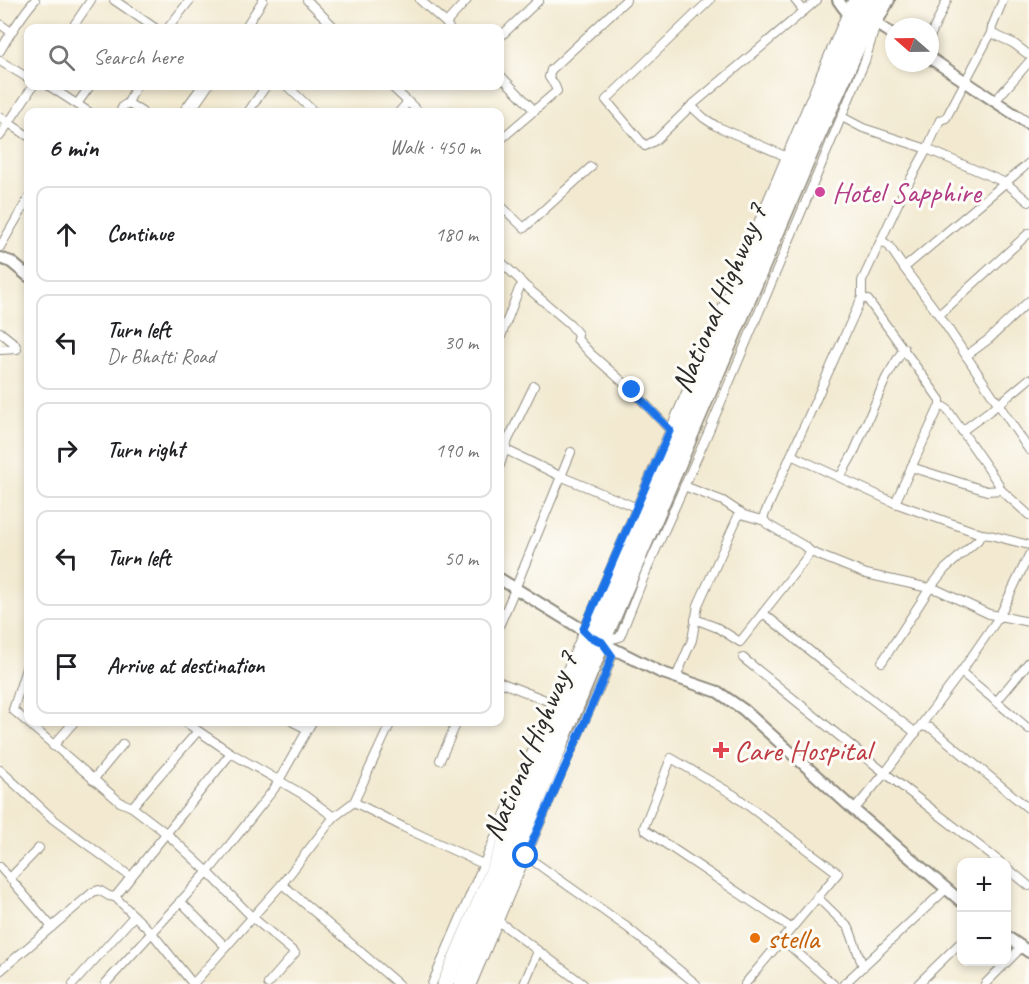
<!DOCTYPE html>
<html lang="en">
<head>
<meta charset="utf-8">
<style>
  :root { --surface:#fff; --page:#f6f6f6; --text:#202124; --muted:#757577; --line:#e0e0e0 }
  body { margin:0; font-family:Caveat,sans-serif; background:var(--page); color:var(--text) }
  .controls { position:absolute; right:18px; bottom:18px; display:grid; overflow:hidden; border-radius:12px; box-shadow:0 3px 9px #0003 }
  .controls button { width:54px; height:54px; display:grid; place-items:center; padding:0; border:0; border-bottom:2px solid var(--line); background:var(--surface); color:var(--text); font:30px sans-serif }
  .compass { position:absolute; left:885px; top:18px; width:54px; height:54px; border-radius:50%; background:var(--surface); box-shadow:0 3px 9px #0003; rotate:290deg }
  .stop { position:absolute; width:18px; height:18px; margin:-14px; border:4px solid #1a73e8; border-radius:50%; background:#fff }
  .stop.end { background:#1a73e8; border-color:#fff; box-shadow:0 2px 6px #0008 }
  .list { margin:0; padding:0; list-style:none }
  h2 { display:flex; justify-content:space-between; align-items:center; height:78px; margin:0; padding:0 24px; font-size:26px }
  h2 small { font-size:20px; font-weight:400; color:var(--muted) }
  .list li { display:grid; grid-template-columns:39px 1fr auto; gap:18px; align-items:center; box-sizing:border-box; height:96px; margin:0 12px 12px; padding:0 12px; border:2px solid var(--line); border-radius:12px }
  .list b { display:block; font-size:22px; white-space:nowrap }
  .list p { margin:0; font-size:20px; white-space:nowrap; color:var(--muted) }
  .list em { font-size:20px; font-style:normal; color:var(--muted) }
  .icon { flex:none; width:33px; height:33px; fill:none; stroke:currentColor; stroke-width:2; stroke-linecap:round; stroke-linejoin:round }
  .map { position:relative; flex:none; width:1029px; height:984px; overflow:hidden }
  .search { position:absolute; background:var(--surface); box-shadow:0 3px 9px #0003; left:24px; top:24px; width:480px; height:66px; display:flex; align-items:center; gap:15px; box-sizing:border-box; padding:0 21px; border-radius:12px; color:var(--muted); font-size:22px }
  .panel { position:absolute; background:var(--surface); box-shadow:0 3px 9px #0003; left:24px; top:108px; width:480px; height:618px; border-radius:12px }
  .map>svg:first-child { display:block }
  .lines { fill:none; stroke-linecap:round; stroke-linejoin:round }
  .street-casing { stroke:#8e8a7e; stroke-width:10 }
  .secondary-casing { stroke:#8e8a7e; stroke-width:14 }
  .highway-casing { stroke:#8e8a7e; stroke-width:18 }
  .street { stroke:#fff; stroke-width:8 }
  .secondary { stroke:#fff; stroke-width:10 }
  .highway { stroke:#fff; stroke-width:15 }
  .route { stroke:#1a73e8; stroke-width:8 }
  .hotel-dot { fill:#d1479c; stroke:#fdfcf7; stroke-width:2 }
  .health-dot { fill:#e0444e; stroke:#fdfcf7; stroke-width:2 }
  .food-dot { fill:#e8710a; stroke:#fdfcf7; stroke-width:2 }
  .labels { text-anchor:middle; stroke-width:6; stroke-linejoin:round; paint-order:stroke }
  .hotel-label { font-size:30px; fill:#b23c85; stroke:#fdfcf7; text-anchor:start }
  .street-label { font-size:30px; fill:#2b2b2b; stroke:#fdfcf7 }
  .health-label { font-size:30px; fill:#be3a42; stroke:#fdfcf7; text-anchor:start }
  .food-label { font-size:30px; fill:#c56008; stroke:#fdfcf7; text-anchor:start }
</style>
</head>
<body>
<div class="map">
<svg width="1029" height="984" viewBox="0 0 1029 984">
  <rect width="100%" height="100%" fill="#fdfcf7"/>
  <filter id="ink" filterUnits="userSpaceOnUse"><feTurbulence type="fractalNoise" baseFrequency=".0167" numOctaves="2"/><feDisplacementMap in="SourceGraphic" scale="12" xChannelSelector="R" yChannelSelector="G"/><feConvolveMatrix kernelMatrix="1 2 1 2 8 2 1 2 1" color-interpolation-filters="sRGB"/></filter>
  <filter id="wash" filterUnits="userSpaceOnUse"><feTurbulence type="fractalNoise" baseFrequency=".008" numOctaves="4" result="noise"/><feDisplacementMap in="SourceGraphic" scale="24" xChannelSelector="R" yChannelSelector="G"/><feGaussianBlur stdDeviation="1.35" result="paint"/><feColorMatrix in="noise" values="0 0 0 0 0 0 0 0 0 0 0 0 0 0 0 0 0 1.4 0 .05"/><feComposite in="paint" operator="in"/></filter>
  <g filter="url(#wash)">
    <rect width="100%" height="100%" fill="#f2e9d0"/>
  </g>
  <g filter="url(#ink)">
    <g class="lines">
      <g class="street-casing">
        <g id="street">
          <polyline points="114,0 155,28"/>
          <polyline points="307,0 335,28"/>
          <polyline points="420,0 446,23 449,28"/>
          <polyline points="710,0 606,100 645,146 656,140 691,106 817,0"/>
          <polyline points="795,0 804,11"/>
          <polyline points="446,23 467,0"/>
          <polyline points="0,24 11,32"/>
          <polyline points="72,28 91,0"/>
          <polyline points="168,28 190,0"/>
          <polyline points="245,28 263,0"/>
          <polyline points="991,33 1013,43 1029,55"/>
          <polyline points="500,37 539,0"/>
          <polyline points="930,37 947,0"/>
          <path d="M0,51c10,-17 22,-36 35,-51"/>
          <polyline points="0,61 28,78"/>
          <polyline points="500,75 535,111"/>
          <polyline points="49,86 89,112"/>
          <polyline points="287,86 314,112"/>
          <polyline points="391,86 419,112"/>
          <polyline points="995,101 1029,62"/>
          <polyline points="128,103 142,112"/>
          <polyline points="77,104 90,86"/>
          <polyline points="691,106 704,118 716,126 785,156"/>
          <polyline points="120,112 123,106 128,103 136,86"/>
          <polyline points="183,112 202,86"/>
          <polyline points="190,112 208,86"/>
          <polyline points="248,112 266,86"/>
          <polyline points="399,112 408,102"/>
          <polyline points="0,117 28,136"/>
          <polyline points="842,117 863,128 927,149 1006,183 1029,202"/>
          <polyline points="0,136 33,86"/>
          <polyline points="500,140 557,91 555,86 549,77 551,70 626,0"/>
          <polyline points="500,205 524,228 591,167"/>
          <polyline points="881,240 889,246 904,268 1029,163"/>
          <polyline points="0,247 28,199"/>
          <polyline points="500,261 519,279 523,284 570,324 578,334 577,339 591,354 632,390 670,430"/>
          <polyline points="904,268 939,315 1029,450"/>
          <polyline points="862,297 868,300 940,400 940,405 947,409 998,483 1001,490 1029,515"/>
          <polyline points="939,315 1029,233"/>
          <polyline points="0,332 15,344 17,349 0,350"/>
          <polyline points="500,339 519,289 523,284"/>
          <polyline points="966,356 989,339 1029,301"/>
          <polyline points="962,431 999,404 1029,379"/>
          <polyline points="500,447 560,476 640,509"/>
          <polyline points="791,455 895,503 981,534 990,535 1029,545"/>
          <polyline points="500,465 508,440 534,386"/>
          <polyline points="911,467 987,491 1001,490"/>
          <polyline points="840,477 854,452 886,378 904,348"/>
          <polyline points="684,486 723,501 744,515 765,521 767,524 806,547 811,552 866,574 938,590 989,614 1029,622"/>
          <polyline points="895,503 940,405"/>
          <polyline points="762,520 862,297 862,281 903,193 927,149 940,120 946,118 991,33 992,27 1003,0"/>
          <polyline points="763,613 831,668 916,733"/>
          <polyline points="695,619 718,628 740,642 811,552"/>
          <polyline points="500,624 515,589 571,452"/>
          <polyline points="743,658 885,773 1000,862"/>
          <polyline points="28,662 13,710 120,802 132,807 198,731"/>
          <polyline points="882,662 930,588 945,569 978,540 981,534"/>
          <polyline points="961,672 1029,729"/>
          <polyline points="676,677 692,640 698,605 740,512"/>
          <polyline points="500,682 553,703"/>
          <polyline points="996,702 1029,662"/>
          <polyline points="185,722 231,753 304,795 334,817"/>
          <polyline points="293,722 307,729"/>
          <polyline points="921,726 931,728 1029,809"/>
          <polyline points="53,746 74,722"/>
          <polyline points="440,760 457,722"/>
          <polyline points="0,770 53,819 131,877"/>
          <polyline points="93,780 123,744"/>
          <polyline points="354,802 403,827 483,864"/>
          <polyline points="132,807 166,833 207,871 252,917 295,953 268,984"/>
          <polyline points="854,810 885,773 961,672 999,617 1029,555"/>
          <polyline points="526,856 628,928 696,984"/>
          <polyline points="0,867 52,927"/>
          <polyline points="1006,867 1029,886"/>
          <polyline points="10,878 39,848"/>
          <polyline points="282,884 398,984"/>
          <polyline points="115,897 231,753"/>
          <polyline points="817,897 849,928 863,967"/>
          <polyline points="180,901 226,947"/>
          <polyline points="498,921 583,984"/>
          <polyline points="782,939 833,984"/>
          <polyline points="0,971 93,892 99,890 109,896 115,897 152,933 193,984"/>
          <polyline points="73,984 134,916"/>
          <polyline points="105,984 213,866 274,789 312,722"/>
          <polyline points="193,984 282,884 334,817 354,802 391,722"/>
          <polyline points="432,984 715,325 847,12"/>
          <polyline points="472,984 562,771 604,678 612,656 602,642 620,637 645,574 708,433 849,99 865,61 876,24"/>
          <polyline points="524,984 538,951"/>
          <polyline points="745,984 838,873 734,795 671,758 644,827 645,830 791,928"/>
          <polyline points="844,984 946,889"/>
          <polyline points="918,984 962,941"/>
          <polyline points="985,984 1016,953 1021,946"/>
        </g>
      </g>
      <g class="secondary-casing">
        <g id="secondary">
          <path d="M838,0c10,15 19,26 38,24"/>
          <polyline points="847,12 854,0"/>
          <polyline points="876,24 889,0"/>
          <polyline points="876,24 894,35"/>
          <polyline points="930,58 1029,124"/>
          <polyline points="0,258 11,262 28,276"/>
          <polyline points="500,579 583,630 590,637 660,672 718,692 744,710 854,810 962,902"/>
          <polyline points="1006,936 1029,952"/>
        </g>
      </g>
      <g class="highway-casing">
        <g id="highway">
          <polyline points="445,984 526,794 590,637 863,0"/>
          <polyline points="461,984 605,636 810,153 878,0"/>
        </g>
      </g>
      <use href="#street" class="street"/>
      <use href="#secondary" class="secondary"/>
      <use href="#highway" class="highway"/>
    </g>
  </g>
  <g class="lines" filter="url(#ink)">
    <polyline class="route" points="526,856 604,678 612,656 602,642 590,637 583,630 670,430 632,390"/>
  </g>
  <circle class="hotel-dot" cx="820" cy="192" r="6"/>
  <path class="health-dot" d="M718 741h6v6h6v6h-6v6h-6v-6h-6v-6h6z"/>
  <circle class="food-dot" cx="755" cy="938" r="6"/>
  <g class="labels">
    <g class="hotel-label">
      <text x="832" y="202">Hotel Sapphire</text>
    </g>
    <g class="street-label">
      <text transform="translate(719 298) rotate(-67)" y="10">National Highway 7</text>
      <text transform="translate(530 746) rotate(-67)" y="10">National Highway 7</text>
    </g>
    <g class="health-label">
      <text x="734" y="760">Care Hospital</text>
    </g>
    <g class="food-label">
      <text x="767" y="948">stella</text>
    </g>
  </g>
</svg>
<div class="controls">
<button>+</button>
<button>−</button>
</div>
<svg class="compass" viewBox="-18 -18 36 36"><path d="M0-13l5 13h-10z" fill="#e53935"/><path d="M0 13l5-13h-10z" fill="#757577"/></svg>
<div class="stop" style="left:526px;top:856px"></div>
<div class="stop end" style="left:632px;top:390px"></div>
<div class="search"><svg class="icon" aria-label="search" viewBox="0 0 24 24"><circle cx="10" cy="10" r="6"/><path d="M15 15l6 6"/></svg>Search here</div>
<section class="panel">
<h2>6 min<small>Walk · 450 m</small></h2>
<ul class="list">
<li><svg class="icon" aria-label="ahead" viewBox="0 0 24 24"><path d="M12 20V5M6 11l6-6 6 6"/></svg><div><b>Continue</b></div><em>180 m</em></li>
<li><svg class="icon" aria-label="left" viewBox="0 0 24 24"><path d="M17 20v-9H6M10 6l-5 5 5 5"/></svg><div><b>Turn left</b><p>Dr Bhatti Road</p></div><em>30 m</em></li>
<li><svg class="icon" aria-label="right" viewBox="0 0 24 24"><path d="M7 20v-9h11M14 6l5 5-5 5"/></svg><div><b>Turn right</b></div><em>190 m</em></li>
<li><svg class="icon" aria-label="left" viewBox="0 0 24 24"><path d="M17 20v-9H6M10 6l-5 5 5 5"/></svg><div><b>Turn left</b></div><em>50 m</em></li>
<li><svg class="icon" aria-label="arrive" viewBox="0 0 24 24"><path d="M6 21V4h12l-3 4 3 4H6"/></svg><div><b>Arrive at destination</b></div></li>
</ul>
</section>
</div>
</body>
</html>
